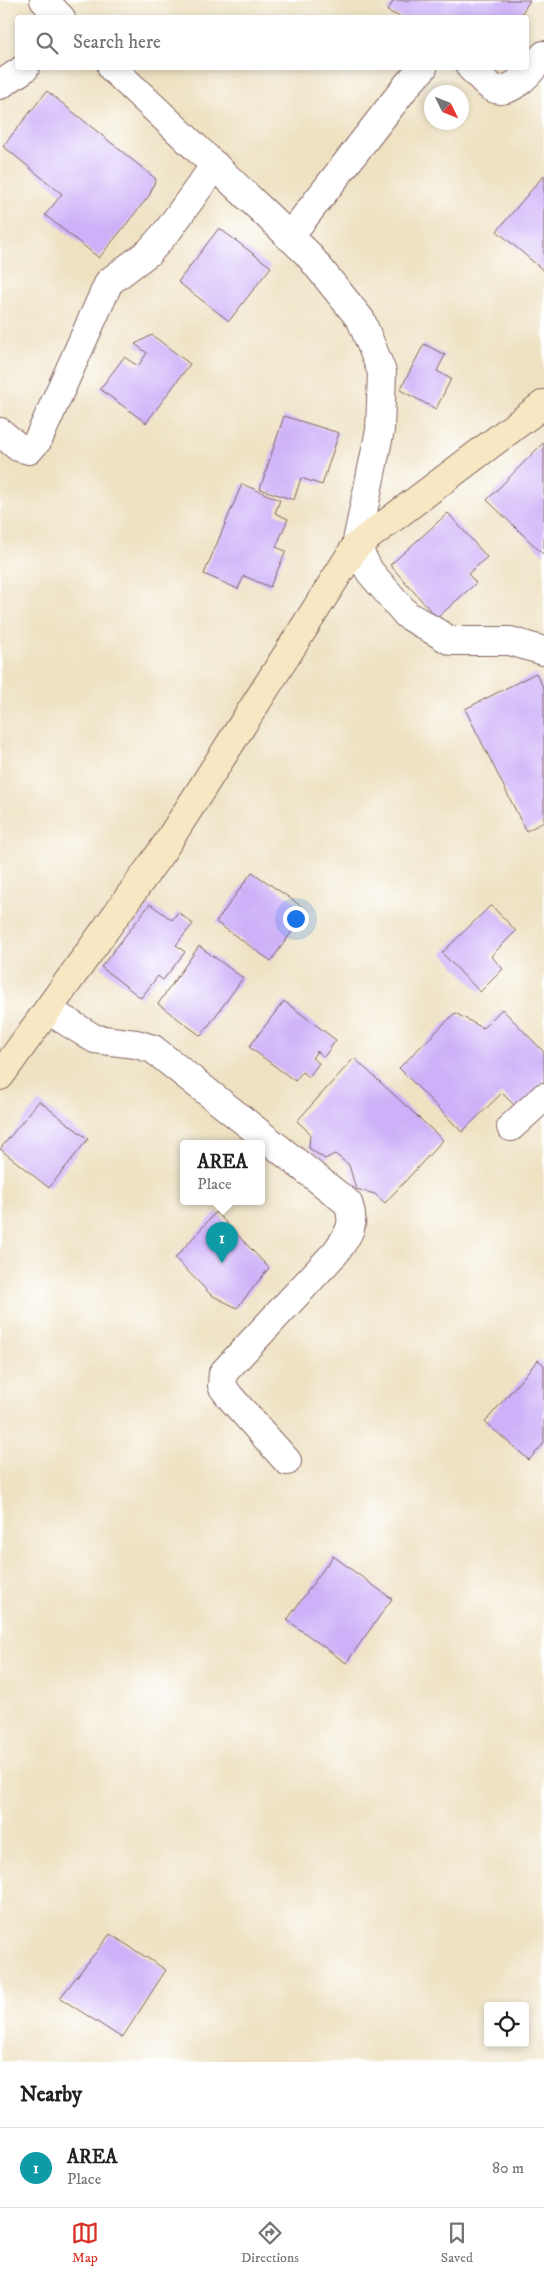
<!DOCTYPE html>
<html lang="en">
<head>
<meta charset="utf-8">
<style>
  :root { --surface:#fff; --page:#f6f6f6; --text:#202124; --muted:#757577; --line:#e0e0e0; --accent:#d93025 }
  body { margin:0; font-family:"IM FELL DW Pica",serif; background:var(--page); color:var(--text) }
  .controls { position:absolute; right:15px; bottom:15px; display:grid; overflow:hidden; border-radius:5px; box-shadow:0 2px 8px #0003 }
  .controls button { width:45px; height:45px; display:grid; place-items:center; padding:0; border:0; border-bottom:1px solid var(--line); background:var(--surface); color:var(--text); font:25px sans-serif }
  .compass { position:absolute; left:424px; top:85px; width:45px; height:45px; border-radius:50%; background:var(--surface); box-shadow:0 2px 8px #0003; rotate:133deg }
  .you { position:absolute; left:295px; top:918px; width:18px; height:18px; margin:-12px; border:4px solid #fff; border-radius:50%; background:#1a73e8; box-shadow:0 0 0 8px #1a73e833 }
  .badge { display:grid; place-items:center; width:32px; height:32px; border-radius:50%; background:var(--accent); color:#fff; font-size:16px; font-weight:700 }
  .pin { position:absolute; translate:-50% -41px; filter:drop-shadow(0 1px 2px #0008) }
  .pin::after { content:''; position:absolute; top:26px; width:18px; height:15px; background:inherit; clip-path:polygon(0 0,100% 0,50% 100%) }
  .popup { position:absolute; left:180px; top:1140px; width:85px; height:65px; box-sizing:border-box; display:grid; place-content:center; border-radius:5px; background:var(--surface); filter:drop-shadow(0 1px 4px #0005); font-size:16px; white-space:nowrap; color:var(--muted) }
  .popup b { font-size:19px; color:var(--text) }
  .popup::after { content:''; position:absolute; left:50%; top:100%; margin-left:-10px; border:10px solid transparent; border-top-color:var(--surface) }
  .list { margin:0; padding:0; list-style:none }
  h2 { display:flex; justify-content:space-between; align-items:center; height:65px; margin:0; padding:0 20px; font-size:21px }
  h2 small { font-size:16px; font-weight:400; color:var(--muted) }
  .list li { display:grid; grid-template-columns:32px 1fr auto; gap:15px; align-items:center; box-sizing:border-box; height:80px; padding:0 20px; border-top:1px solid var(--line) }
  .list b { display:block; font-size:19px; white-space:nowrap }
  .list p { margin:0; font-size:16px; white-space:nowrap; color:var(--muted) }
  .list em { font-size:16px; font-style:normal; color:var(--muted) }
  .icon { flex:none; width:28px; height:28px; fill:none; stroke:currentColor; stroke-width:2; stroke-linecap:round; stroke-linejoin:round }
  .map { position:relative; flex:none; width:544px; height:2062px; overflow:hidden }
  .search { position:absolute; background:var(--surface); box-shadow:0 2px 8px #0003; left:15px; right:15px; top:15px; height:55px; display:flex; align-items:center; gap:12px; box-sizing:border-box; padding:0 18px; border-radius:5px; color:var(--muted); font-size:19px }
  .sheet { height:145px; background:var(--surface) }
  nav { display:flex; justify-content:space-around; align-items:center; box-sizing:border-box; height:70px; border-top:1px solid var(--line); background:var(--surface); font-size:14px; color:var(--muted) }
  nav a { display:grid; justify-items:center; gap:2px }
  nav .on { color:var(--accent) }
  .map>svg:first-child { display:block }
  .building { fill:#ccb0f8 }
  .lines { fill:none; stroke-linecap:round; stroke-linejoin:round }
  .street-casing { stroke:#836360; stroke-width:30 }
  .secondary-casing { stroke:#836360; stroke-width:30 }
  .street { stroke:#fff; stroke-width:28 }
  .secondary { stroke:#f7e8c3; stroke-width:28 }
</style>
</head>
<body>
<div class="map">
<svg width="544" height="2062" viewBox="0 0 544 2062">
  <rect width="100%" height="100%" fill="#fff"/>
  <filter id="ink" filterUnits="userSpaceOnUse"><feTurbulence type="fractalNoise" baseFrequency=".02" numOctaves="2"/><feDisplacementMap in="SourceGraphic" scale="10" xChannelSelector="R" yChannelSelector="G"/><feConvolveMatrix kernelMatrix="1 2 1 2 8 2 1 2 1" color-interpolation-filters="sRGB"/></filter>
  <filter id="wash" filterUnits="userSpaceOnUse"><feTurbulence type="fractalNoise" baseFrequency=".0096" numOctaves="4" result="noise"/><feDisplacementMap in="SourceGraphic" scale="20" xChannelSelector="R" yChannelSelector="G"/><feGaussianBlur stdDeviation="1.12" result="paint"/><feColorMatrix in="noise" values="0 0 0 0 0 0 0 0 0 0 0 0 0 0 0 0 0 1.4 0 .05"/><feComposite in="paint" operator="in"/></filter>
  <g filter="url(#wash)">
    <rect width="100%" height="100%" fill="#eee2c3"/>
    <g id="blocks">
      <g class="building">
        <polygon points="394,0 530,0 519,18 403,18 387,11"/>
        <polygon points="47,91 156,179 149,196 99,258 45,215 62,194 3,146"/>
        <polygon points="544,175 544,271 497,231"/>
        <polygon points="219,228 271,267 229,321 178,282"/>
        <polygon points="152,335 190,364 146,423 100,389 124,357 138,366 147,353 135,344"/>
        <polygon points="424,344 445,355 437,371 451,379 436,409 400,390"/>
        <polygon points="284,416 339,433 322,485 301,478 294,500 260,489"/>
        <polygon points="544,442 544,555 487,500"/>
        <polygon points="242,484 280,500 275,513 288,519 276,547 286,551 270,587 244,576 238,589 204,574"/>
        <polygon points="448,513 487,557 468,574 476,583 437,618 390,565"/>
        <polygon points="536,673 544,689 544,822 526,831 465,709"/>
        <polygon points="252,872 307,910 271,961 216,922"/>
        <polygon points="150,904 172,920 178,912 193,924 176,945 185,952 163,980 158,976 141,998 101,967"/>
        <polygon points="491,905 516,931 491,956 503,969 480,992 442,953"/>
        <polygon points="199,946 243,978 201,1036 158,1004"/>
        <polygon points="284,1001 336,1040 324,1057 317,1051 312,1058 319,1063 309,1077 302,1072 295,1081 249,1047"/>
        <polygon points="502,1009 544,1052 544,1083 518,1109 502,1093 462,1132 399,1068 455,1013 483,1028"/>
        <polygon points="354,1058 443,1140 385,1203 375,1194 356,1189 349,1165 335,1154 325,1159 309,1148 310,1133 297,1121"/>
        <polygon points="39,1101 88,1139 49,1188 0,1149"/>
        <polygon points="216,1212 269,1268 237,1308 211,1295 175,1258"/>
        <polygon points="538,1360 544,1365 544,1443 529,1460 485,1422"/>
        <polygon points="333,1556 392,1599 346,1663 287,1620"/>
        <polygon points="110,1934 166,1970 122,2038 60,1998"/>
      </g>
    </g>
  </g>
  <g filter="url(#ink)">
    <use href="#blocks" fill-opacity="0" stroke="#836360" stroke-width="1"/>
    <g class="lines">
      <g class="street-casing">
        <g id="street">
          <polyline points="44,0 61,18"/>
          <polyline points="112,68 307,253 361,320 382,372 380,430 356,546 370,572 407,615 451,641 510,641 544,651"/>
          <path d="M471,68c6,5 13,14 20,19 20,12 42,-19 53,-32"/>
          <polyline points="0,85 25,68"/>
          <polyline points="289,237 408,84 423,68"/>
          <polyline points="0,432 18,447 29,450 38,440 109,282 149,252 169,229 215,165"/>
          <path d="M48,1010l47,29 41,5 17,5 195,154c8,22 1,31 -12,49l-113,121 -1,13 8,11 57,64"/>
          <polyline points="511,1127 544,1097"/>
        </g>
      </g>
      <g class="secondary-casing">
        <polyline id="secondary" points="0,1076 162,851 356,546 544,404"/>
      </g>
      <use href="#street" class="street"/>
      <use href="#secondary" class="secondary"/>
    </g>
  </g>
</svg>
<div class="controls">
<button><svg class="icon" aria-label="locate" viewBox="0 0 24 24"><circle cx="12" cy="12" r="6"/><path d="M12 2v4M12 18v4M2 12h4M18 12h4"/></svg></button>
</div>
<svg class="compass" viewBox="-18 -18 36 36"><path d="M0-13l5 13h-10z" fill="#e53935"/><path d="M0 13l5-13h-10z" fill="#757577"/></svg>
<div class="you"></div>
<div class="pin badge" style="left:222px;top:1263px;background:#0f9aa8">1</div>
<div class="popup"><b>AREA</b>Place</div>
<div class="search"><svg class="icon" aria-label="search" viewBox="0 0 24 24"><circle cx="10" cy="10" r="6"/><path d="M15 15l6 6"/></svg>Search here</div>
</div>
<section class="sheet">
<h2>Nearby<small></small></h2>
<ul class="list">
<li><span class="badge" style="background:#0f9aa8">1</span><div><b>AREA</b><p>Place</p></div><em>80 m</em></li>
</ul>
</section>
<nav>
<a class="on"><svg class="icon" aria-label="map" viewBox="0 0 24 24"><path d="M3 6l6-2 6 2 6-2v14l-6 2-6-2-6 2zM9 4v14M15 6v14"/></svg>Map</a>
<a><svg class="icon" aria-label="directions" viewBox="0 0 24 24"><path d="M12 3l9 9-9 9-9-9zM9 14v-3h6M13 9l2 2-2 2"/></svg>Directions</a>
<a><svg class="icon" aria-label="saved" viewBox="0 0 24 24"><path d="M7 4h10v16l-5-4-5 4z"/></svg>Saved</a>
</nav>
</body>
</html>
